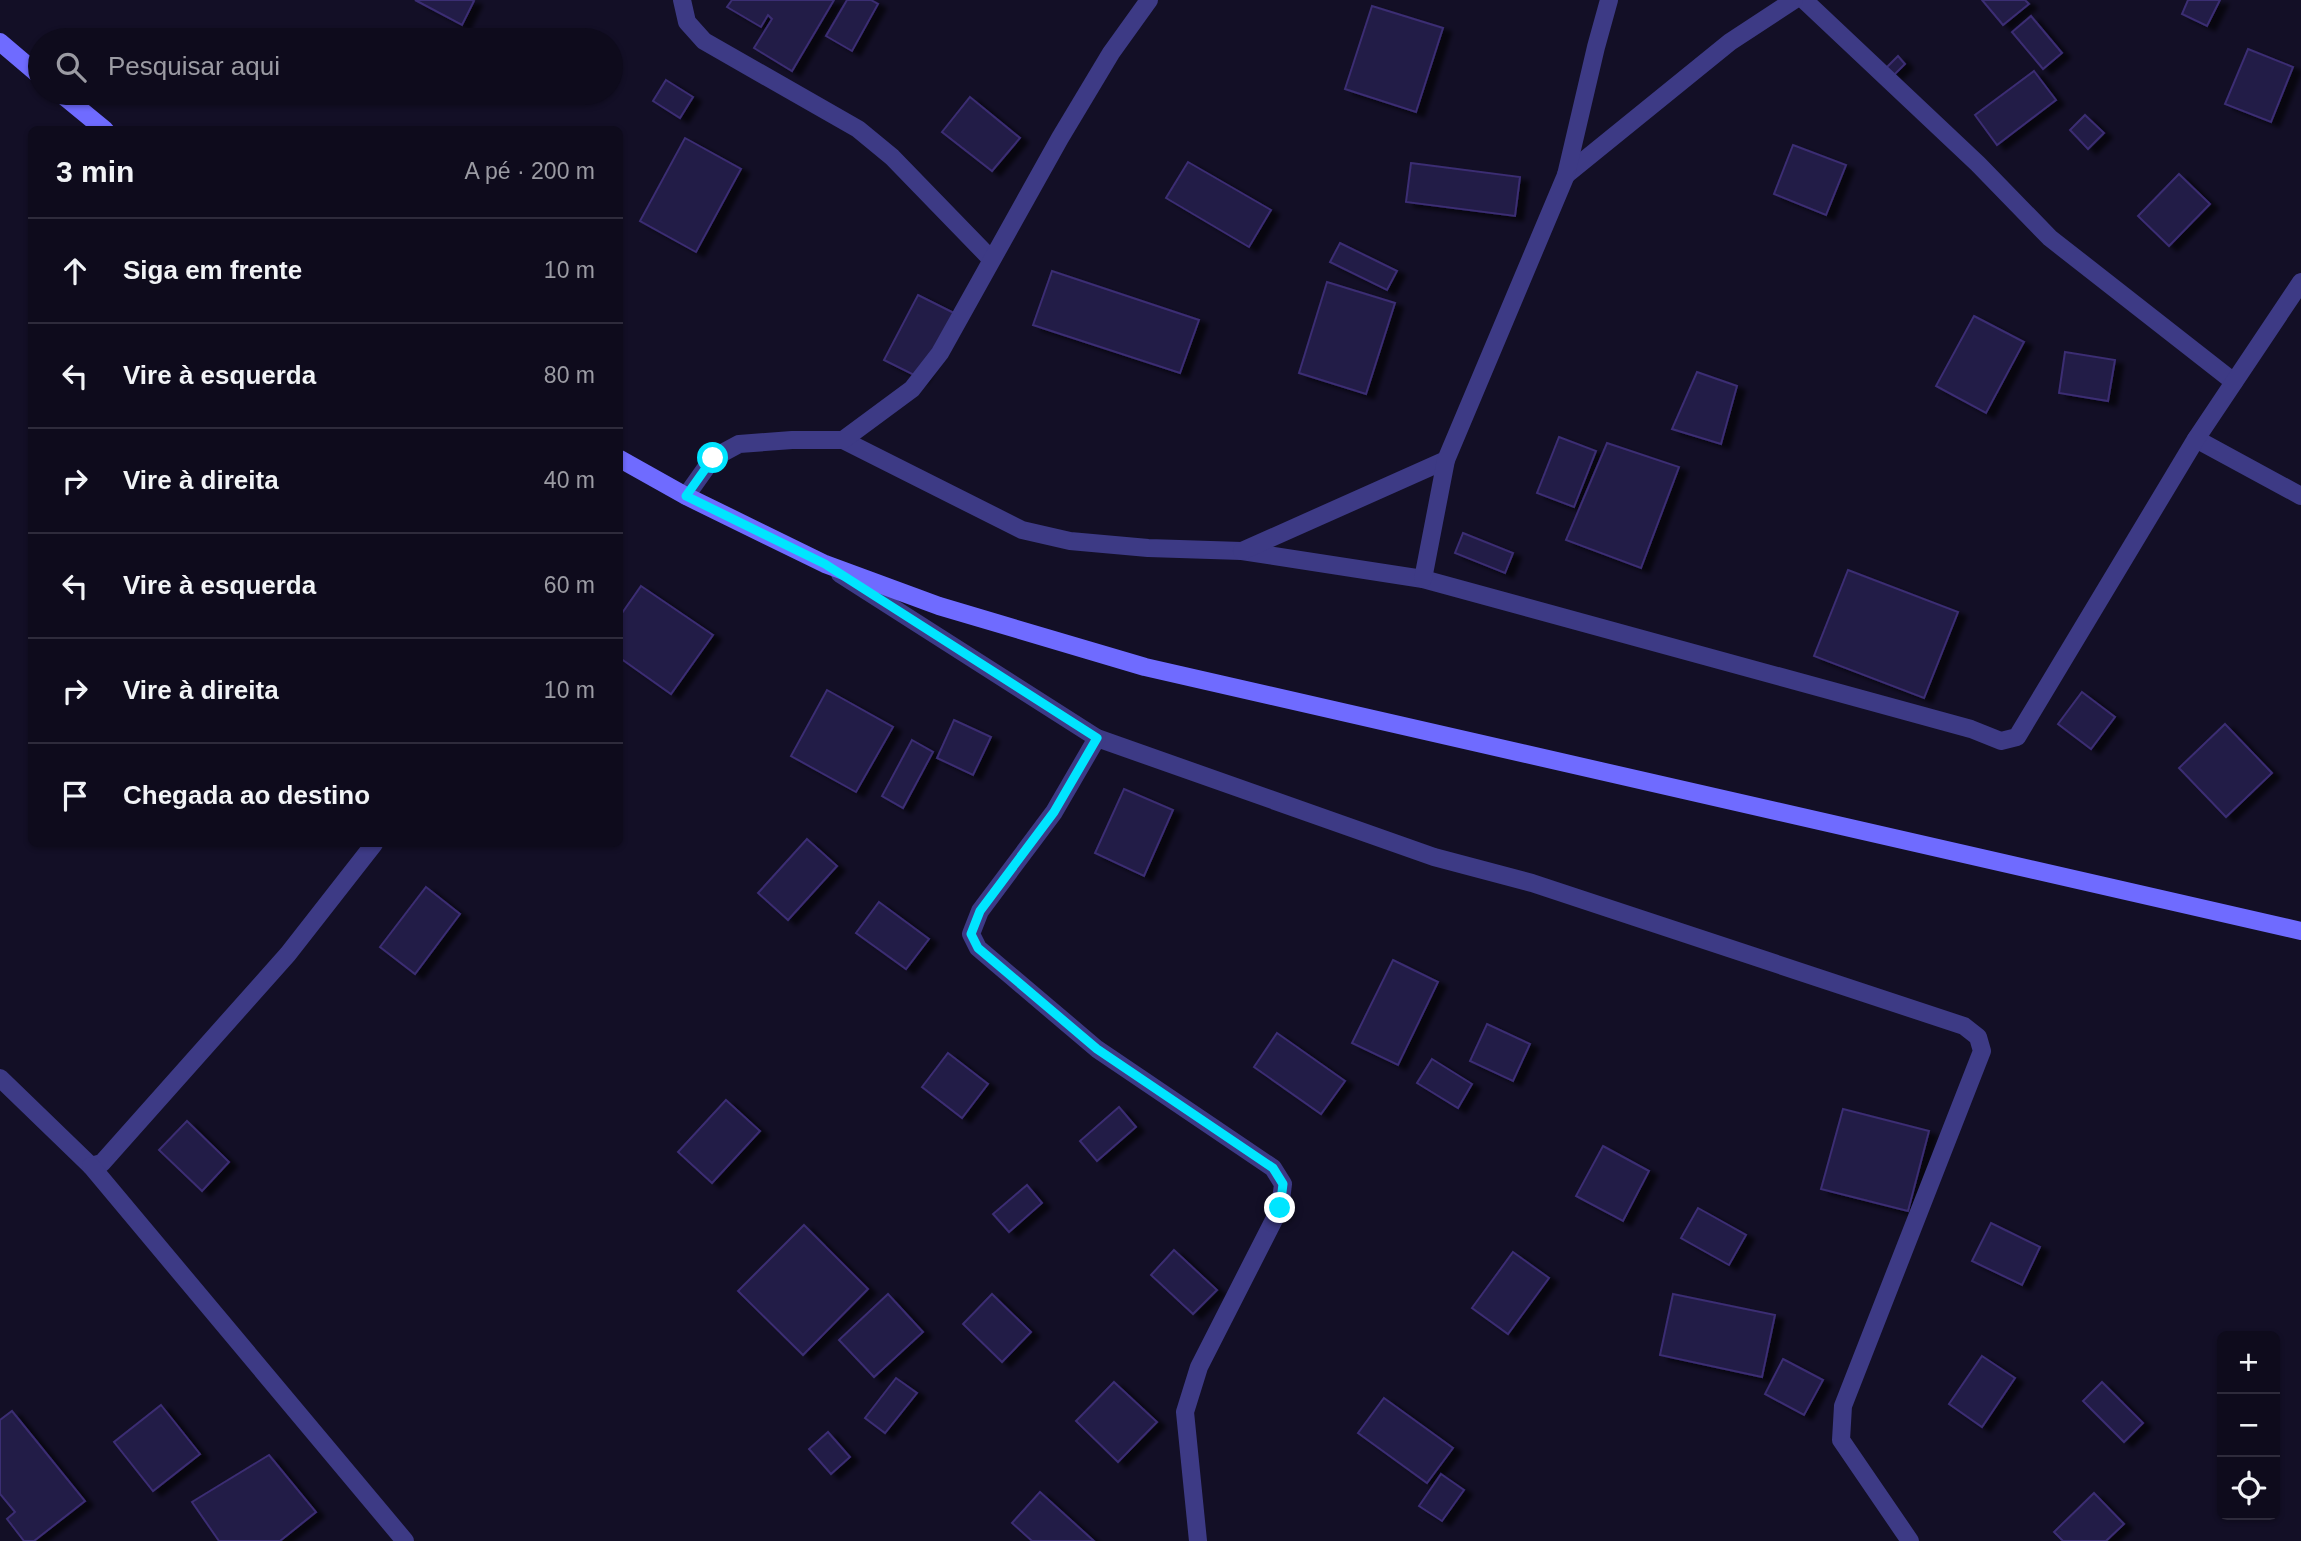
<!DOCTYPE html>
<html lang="pt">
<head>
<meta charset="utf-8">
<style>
  :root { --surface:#0e0b1c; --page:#171425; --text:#f1f3f6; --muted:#9b9ba3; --line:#2e2b3b }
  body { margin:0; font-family:Arial,sans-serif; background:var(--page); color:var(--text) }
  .controls { position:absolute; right:21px; bottom:21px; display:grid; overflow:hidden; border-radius:10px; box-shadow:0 2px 5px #0004 }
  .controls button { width:63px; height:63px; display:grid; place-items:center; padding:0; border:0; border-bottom:2px solid var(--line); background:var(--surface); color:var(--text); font:35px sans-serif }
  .stop { position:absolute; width:21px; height:21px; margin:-16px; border:5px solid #00e5ff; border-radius:50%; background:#fff }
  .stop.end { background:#00e5ff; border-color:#fff; box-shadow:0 2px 7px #0008 }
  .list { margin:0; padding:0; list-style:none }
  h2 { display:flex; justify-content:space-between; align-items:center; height:91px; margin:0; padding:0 28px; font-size:30px }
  h2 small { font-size:23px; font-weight:400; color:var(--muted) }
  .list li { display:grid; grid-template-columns:46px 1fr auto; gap:21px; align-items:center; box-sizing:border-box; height:105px; padding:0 28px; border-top:2px solid var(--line) }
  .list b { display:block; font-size:26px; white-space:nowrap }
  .list em { font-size:23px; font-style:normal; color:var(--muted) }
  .icon { flex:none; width:38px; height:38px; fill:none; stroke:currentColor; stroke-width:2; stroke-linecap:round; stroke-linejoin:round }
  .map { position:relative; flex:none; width:2301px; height:1541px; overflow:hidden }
  .search { position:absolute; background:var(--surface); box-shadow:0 2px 5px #0004; left:28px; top:28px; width:595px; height:77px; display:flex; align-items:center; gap:18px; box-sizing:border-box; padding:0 24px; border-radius:38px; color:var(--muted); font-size:26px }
  .panel { position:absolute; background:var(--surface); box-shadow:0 2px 5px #0004; left:28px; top:126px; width:595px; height:721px; border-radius:10px }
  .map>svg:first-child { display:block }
  .building { fill:#241b47; stroke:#3b2d73; stroke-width:2; filter:url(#shadow) }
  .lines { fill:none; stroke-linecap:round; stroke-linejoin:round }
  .street { stroke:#3d3a85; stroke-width:18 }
  .secondary { stroke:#6f6bff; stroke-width:18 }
  .route { stroke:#00e5ff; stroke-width:9 }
</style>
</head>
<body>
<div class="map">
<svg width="2301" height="1541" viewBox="0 0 2301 1541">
  <defs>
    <filter id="shadow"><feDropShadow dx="8" dy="4.5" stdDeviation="2" flood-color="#0009"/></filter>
  </defs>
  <rect width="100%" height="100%" fill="#130f26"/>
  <g class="building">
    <polygon points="415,0 472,0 474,1 462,25"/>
    <polygon points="732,0 834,0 792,71 754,48 772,19 768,15 761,27 727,7"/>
    <polygon points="847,0 871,0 878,4 852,51 826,36"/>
    <polygon points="1982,0 2025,0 2029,4 2003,25"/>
    <polygon points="2188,0 2220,0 2207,26 2182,14"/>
    <polygon points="1372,6 1443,28 1416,112 1345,89"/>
    <polygon points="2031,16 2062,53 2043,69 2012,32"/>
    <polygon points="2248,49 2293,67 2271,122 2225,104"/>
    <polygon points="1898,56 1905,64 1894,75 1886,68"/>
    <polygon points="2034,71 2056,100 1997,145 1975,115"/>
    <polygon points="666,80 693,97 680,118 653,101"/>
    <polygon points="970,97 1020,138 992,171 942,132"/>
    <polygon points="2085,115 2104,133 2088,149 2070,130"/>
    <polygon points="685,138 741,169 696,252 640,221"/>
    <polygon points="1793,145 1846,165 1826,215 1774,194"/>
    <polygon points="1188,162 1271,210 1249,247 1166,198"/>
    <polygon points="1411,163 1520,177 1515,216 1406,202"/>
    <polygon points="2179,174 2210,204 2169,246 2138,216"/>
    <polygon points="1340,243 1397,271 1387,290 1330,262"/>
    <polygon points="1052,271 1199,320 1180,373 1033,325"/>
    <polygon points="1327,282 1395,303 1366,394 1299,373"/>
    <polygon points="918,295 954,313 920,378 884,360"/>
    <polygon points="1974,316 2024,342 1986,413 1936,386"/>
    <polygon points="2065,352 2115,360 2108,401 2059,393"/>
    <polygon points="1697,372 1737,386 1721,444 1672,429"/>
    <polygon points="1559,437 1596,451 1574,507 1537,493"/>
    <polygon points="1607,443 1679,467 1641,568 1566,540"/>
    <polygon points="1463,533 1513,553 1505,573 1455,553"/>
    <polygon points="1848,570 1958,612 1924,698 1814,656"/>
    <polygon points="641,586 713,635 671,694 620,658 620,616"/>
    <polygon points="827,690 893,727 856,792 791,756"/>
    <polygon points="2082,692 2115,717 2091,749 2058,724"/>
    <polygon points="954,720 991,737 973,775 937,758"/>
    <polygon points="2225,724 2272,773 2226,817 2179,768"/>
    <polygon points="912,740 933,752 903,808 882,796"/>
    <polygon points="1124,789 1173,810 1144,876 1095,853"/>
    <polygon points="807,839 837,866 788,920 758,893"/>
    <polygon points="426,887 460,914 415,974 380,947"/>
    <polygon points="879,902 929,939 906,969 856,933"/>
    <polygon points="1393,960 1438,982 1398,1065 1352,1043"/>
    <polygon points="1487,1024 1530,1044 1513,1081 1470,1061"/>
    <polygon points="1277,1033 1345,1081 1321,1114 1254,1067"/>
    <polygon points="948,1053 988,1084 962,1118 922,1087"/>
    <polygon points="1432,1059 1472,1084 1458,1108 1417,1083"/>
    <polygon points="726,1100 760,1131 712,1183 678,1152"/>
    <polygon points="1119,1107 1136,1127 1097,1161 1080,1141"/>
    <polygon points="1843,1109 1929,1131 1908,1211 1821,1189"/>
    <polygon points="187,1121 229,1162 202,1191 159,1150"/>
    <polygon points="1603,1146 1649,1171 1623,1221 1576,1196"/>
    <polygon points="1027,1185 1042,1203 1009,1232 993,1214"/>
    <polygon points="1698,1208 1746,1235 1729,1265 1681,1238"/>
    <polygon points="1991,1223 2040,1247 2022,1285 1972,1261"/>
    <polygon points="804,1225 868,1289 803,1355 738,1291"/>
    <polygon points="1174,1250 1217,1290 1193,1314 1151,1275"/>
    <polygon points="1513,1252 1549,1278 1508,1334 1472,1308"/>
    <polygon points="888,1294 923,1332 874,1377 839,1340"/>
    <polygon points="992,1294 1031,1332 1002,1362 963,1324"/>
    <polygon points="1673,1294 1775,1315 1762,1377 1660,1355"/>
    <polygon points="1982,1356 2015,1378 1982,1427 1949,1404"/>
    <polygon points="1783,1359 1823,1380 1804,1415 1765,1394"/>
    <polygon points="896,1378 917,1393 885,1433 865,1418"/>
    <polygon points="1114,1382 1157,1422 1118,1462 1076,1421"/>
    <polygon points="2102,1382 2143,1423 2124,1442 2083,1401"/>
    <polygon points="1384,1398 1453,1448 1427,1483 1358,1433"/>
    <polygon points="161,1405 200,1454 153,1491 114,1442"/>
    <polygon points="12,1411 85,1501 34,1541 24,1541 7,1519 15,1512 0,1494 0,1420"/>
    <polygon points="828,1432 850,1457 831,1474 809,1449"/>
    <polygon points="269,1455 316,1512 280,1541 219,1541 192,1502"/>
    <polygon points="1441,1474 1464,1490 1442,1521 1419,1506"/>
    <polygon points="1040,1492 1094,1541 1032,1541 1012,1523"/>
    <polygon points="2094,1493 2124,1524 2106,1541 2063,1541 2054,1532"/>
  </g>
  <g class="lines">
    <g class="street">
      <polyline points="682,0 687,22 704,41 858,129 892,157 991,259"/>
      <polyline points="1804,0 1978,164 2050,238 2234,382"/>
      <polyline points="1566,175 1730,42 1794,0"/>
      <polyline points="2196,439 2301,496"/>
      <polyline points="843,440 1022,530 1070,541 1148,548 1242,551 1423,579 1971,729 2001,741 2017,737 2196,439 2301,282"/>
      <polyline points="686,496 713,458 739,444 792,440 843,440 912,389 940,353 1060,138 1111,53 1149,0"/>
      <polyline points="1242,551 1446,460"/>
      <polyline points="840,574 1097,738 1434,857 1532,883 1964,1026 1978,1037 1982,1051 1843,1406 1841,1440 1910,1541"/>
      <polyline points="1423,579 1446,460 1566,175 1596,47 1609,0"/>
      <polyline points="1097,738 1054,812 980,911 971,934 978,948 1097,1049 1273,1168 1283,1184 1280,1208 1199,1367 1185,1412 1198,1541"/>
      <polyline points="0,1078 91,1166 102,1163 288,954 374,844"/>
      <polyline points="91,1166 405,1541"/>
    </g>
    <g class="secondary">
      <polyline points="0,42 40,76"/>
      <polyline points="60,93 105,130"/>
      <polyline points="620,459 686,496 825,564 939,606 1145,667 2301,931"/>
    </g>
  </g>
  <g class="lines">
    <polyline class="route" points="713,458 686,496 825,564 1097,738 1054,812 980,911 971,934 978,948 1097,1049 1273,1168 1283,1184 1280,1208"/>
  </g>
</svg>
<div class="controls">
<button>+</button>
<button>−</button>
<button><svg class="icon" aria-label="locate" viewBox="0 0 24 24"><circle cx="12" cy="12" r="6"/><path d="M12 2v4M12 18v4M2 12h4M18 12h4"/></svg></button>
</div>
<div class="stop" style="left:713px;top:458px"></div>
<div class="stop end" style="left:1280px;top:1208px"></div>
<div class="search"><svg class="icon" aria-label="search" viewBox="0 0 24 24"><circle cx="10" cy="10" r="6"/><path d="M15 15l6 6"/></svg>Pesquisar aqui</div>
<section class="panel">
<h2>3 min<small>A pé · 200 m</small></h2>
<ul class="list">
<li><svg class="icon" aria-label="ahead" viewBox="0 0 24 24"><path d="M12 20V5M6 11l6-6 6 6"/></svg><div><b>Siga em frente</b></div><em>10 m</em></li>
<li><svg class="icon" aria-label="left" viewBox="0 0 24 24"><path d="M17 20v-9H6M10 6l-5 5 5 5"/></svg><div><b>Vire à esquerda</b></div><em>80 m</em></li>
<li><svg class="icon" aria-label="right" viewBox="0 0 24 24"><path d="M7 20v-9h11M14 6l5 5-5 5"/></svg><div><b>Vire à direita</b></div><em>40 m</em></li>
<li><svg class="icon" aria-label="left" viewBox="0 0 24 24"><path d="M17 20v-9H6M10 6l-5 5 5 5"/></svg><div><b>Vire à esquerda</b></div><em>60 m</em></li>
<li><svg class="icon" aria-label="right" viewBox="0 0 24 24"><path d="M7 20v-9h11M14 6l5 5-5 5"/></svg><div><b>Vire à direita</b></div><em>10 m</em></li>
<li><svg class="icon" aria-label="arrive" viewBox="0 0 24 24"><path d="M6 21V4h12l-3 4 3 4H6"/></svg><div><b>Chegada ao destino</b></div></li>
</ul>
</section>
</div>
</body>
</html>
